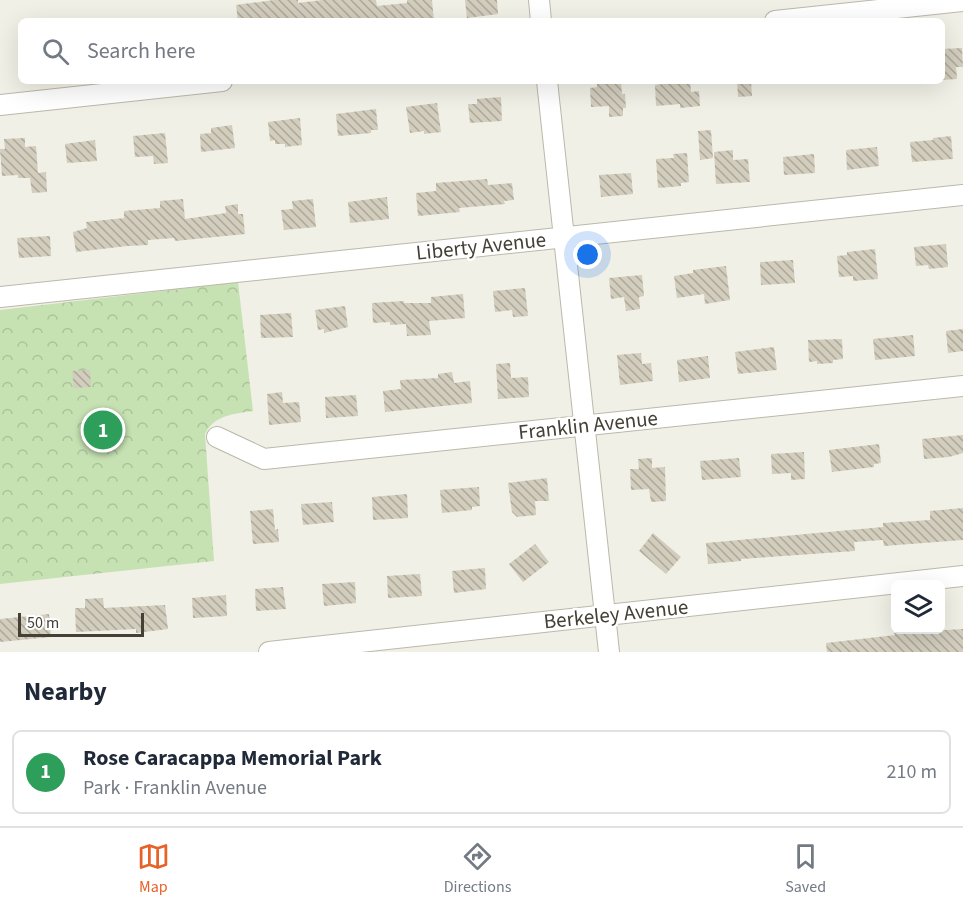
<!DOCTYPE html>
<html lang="en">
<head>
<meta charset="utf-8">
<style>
  :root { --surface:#fff; --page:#f6f6f7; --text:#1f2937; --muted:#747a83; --line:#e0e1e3; --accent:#e66229 }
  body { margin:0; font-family:"Source Sans 3",sans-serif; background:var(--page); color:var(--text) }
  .controls { position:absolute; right:18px; bottom:18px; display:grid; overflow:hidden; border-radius:9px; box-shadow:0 6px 24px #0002 }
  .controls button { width:54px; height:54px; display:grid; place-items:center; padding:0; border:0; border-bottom:2px solid var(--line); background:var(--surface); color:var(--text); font:30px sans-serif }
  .scale { position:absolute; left:18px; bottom:15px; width:126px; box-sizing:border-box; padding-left:6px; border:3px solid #444036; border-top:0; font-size:16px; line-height:21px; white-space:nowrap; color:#444036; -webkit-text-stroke:4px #fff; paint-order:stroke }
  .you { position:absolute; left:588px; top:255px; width:21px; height:21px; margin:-15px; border:4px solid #fff; border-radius:50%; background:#1a73e8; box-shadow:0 0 0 9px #1a73e833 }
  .badge { display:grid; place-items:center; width:39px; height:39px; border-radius:50%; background:var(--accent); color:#fff; font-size:20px; font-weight:700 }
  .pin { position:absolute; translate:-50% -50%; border:3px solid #fff; box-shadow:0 2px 6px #0006 }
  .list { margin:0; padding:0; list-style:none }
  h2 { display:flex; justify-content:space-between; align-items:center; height:78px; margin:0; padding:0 24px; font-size:26px }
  h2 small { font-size:20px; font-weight:400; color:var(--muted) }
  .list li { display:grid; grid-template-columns:39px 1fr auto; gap:18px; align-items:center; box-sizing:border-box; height:84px; margin:0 12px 12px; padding:0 12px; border:2px solid var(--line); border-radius:9px }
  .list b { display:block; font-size:22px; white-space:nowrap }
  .list p { margin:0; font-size:20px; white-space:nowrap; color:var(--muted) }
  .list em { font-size:20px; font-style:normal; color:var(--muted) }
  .icon { flex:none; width:33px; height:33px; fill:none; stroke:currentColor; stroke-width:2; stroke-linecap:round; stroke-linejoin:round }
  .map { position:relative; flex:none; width:963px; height:652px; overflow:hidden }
  .search { position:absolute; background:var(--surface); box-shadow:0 6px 24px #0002; left:18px; right:18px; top:18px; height:66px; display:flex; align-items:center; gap:15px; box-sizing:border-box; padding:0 21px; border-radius:9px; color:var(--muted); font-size:22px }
  .sheet { height:174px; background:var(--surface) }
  nav { display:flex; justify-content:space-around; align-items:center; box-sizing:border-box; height:84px; border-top:2px solid var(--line); background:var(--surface); font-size:16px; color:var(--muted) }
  nav a { display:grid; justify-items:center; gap:3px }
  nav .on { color:var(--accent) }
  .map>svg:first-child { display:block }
  .park { fill:url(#park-crowns) }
  .building { fill:url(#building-back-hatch) }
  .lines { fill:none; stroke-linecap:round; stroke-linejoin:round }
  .minor-casing { stroke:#bcb8aa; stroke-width:22 }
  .minor { stroke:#fff; stroke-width:20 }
  .labels { text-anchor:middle; stroke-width:5; stroke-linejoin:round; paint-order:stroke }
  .street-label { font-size:21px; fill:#444036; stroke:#fff }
</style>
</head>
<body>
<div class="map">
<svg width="963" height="652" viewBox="0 0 963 652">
  <defs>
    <pattern id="park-crowns" width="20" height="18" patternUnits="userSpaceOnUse" patternTransform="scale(1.5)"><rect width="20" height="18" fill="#c6e2b3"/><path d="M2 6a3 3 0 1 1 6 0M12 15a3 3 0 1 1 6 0" fill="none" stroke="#abc39b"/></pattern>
    <pattern id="building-back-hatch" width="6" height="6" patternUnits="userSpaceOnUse" patternTransform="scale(1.5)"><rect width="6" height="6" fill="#d2cdbd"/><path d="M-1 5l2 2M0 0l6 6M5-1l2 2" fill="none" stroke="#aca89a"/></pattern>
  </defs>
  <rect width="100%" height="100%" fill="#f1f0e6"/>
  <path class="park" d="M238,282l15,129c-19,3 -39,4 -48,23l9,127 -214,23v-274z"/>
  <g class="building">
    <polygon points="274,0 298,0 298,3 322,0 376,0 377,6 407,3 407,0 432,0 434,21 238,21 236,5"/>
    <polygon points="465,0 497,0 498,14 467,18"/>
    <polygon points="962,48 963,67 956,67 957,79 942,80 942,49"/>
    <polygon points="663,81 690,81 691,92 699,91 700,106 680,108 680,104 656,106 655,85 663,84"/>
    <polygon points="737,81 751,81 752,96 738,97"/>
    <polygon points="621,82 622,94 625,94 626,108 623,108 623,116 609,117 609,106 591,107 590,88 597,87 597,83"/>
    <polygon points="501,97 502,121 470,123 468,104 477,104 477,99"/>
    <polygon points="437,103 441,132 424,134 424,131 410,133 406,107"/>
    <polygon points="376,109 378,130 371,130 371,133 338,136 336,114"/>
    <polygon points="300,118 302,145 285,147 285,144 275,144 275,140 270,141 268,122"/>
    <polygon points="232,125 235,148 201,152 200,134 211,133 211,128"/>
    <polygon points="711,130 713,158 700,160 698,131"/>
    <polygon points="165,133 168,163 154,164 153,156 135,157 133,136"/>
    <polygon points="951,136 953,159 912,162 910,142 933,140 933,138"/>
    <polygon points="25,138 25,147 36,146 38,173 46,172 47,192 32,193 30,178 18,178 18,175 2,176 0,149 5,149 4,139"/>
    <polygon points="95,140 97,161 67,163 65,144"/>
    <polygon points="877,147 879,166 847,170 846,150"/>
    <polygon points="733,150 733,160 748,159 750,182 716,184 714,152"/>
    <polygon points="687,153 689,182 681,183 681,186 658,188 656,159 674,158 673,154"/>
    <polygon points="814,154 815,173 784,175 783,157"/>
    <polygon points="631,173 633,194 601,197 599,175"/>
    <polygon points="487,179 488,185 512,183 514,200 504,201 505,204 459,208 460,212 418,216 416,193 436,191 436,183"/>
    <polygon points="387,197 389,219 350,223 348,202"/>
    <polygon points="183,199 185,219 226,213 225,206 238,204 238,214 243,214 245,234 175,241 174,238 148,240 148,245 127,246 76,252 73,232 87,228 86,222 124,218 124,211 160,208 160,201"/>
    <polygon points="313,199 316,227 284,230 281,210 293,209 292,201"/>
    <polygon points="50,236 51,256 19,258 17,238"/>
    <polygon points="946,244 948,267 929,269 928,265 916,266 914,247"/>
    <polygon points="875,249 878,279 853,281 853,276 839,277 837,256 847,255 847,252"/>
    <polygon points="793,260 795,283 761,285 760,262"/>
    <polygon points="726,266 730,300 705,304 704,294 677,298 674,276 693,273 693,270"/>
    <polygon points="642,275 644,296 639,297 640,309 626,311 624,297 611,299 609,278"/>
    <polygon points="525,288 528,316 513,317 512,310 495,312 493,291"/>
    <polygon points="463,294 465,318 429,321 431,335 407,336 406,324 390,325 390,322 373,323 372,303 404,301 404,303 431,303 431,297"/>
    <polygon points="345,306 348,327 324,333 324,329 318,330 315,310"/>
    <polygon points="291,313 293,337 261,338 260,315"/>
    <polygon points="963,329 963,351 948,353 946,331"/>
    <polygon points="913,335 915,356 875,360 873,339"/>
    <polygon points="842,339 843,359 833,360 833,363 817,364 817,361 809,362 808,340"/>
    <polygon points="774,347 777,370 738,374 735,352"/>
    <polygon points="641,353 642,364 651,363 653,381 620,385 617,355"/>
    <polygon points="708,356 710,378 679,382 677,360"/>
    <polygon points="510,363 511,378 528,377 529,397 498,399 496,364"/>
    <polygon points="90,370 91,387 74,388 72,371"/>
    <polygon points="452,372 454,383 470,381 472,403 385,412 383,391 401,389 400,380 438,378 438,374"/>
    <polygon points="282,392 283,403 299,402 301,422 269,425 267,394"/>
    <polygon points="356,395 358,416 326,418 325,397"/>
    <polygon points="963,435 963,453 949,457 924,459 922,439"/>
    <polygon points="879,444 881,463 874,464 874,467 832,472 829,450"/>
    <polygon points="804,452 805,479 791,480 791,473 772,474 771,454"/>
    <polygon points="652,458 652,468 665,467 666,501 651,502 649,489 631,490 630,469 639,469 638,459"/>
    <polygon points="739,458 741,477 702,480 700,461"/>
    <polygon points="547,478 549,501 535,501 536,515 517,517 512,512 508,483"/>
    <polygon points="479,487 480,506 472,507 472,510 442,513 440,490"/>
    <polygon points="407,494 408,518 373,520 372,497"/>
    <polygon points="332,502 334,522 303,525 301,504"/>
    <polygon points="963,508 963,540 884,546 883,540 854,542 855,551 741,559 741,561 708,564 706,543 883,527 883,523 930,520 930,511"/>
    <polygon points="273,509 275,530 278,529 279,542 253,544 250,511"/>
    <polygon points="653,533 681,557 666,574 639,551"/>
    <polygon points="535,544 549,562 523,582 509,564"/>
    <polygon points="485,568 486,589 454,593 452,571"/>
    <polygon points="420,574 422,596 388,598 387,576"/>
    <polygon points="355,582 356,603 324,606 322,584"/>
    <polygon points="283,587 286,609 256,611 255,589"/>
    <polygon points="226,595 227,616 193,618 192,598"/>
    <polygon points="103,598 104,608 165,605 168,629 136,633 136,629 76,632 75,608 85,608 85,599"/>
    <polygon points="49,614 51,637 0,642 0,619"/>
    <polygon points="963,629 963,652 827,652 826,643 895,635 894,633"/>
  </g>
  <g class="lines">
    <g class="minor-casing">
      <g id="minor">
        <polyline points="539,0 541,21"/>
        <polyline points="775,21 963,1"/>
        <polyline points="547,81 609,652"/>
        <polyline points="0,105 222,81"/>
        <polyline points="0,297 963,195"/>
        <polyline points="217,437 264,459 963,386"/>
        <polyline points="269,652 963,576"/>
      </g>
    </g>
    <use href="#minor" class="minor"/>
  </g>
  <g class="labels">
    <g class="street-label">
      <text transform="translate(481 246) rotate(-6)" y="7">Liberty Avenue</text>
      <text transform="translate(588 425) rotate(-6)" y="7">Franklin Avenue</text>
      <text transform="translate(616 614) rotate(-6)" y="7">Berkeley Avenue</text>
    </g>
  </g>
</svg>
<div class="controls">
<button><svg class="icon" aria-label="layers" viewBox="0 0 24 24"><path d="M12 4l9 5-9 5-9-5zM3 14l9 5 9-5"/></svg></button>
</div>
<div class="scale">50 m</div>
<div class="you"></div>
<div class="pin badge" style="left:103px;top:430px;background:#2e9e5b">1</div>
<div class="search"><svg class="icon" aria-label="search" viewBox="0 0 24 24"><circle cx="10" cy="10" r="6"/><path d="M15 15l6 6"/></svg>Search here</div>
</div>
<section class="sheet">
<h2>Nearby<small></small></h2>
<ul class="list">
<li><span class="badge" style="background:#2e9e5b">1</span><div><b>Rose Caracappa Memorial Park</b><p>Park · Franklin Avenue</p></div><em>210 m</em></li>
</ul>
</section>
<nav>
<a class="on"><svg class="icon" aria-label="map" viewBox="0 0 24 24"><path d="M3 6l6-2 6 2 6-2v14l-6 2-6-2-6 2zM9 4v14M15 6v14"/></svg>Map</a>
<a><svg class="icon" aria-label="directions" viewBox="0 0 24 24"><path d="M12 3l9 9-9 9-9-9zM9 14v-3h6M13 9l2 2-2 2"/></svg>Directions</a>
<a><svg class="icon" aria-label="saved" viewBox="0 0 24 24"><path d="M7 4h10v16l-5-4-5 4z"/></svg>Saved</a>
</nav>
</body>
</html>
